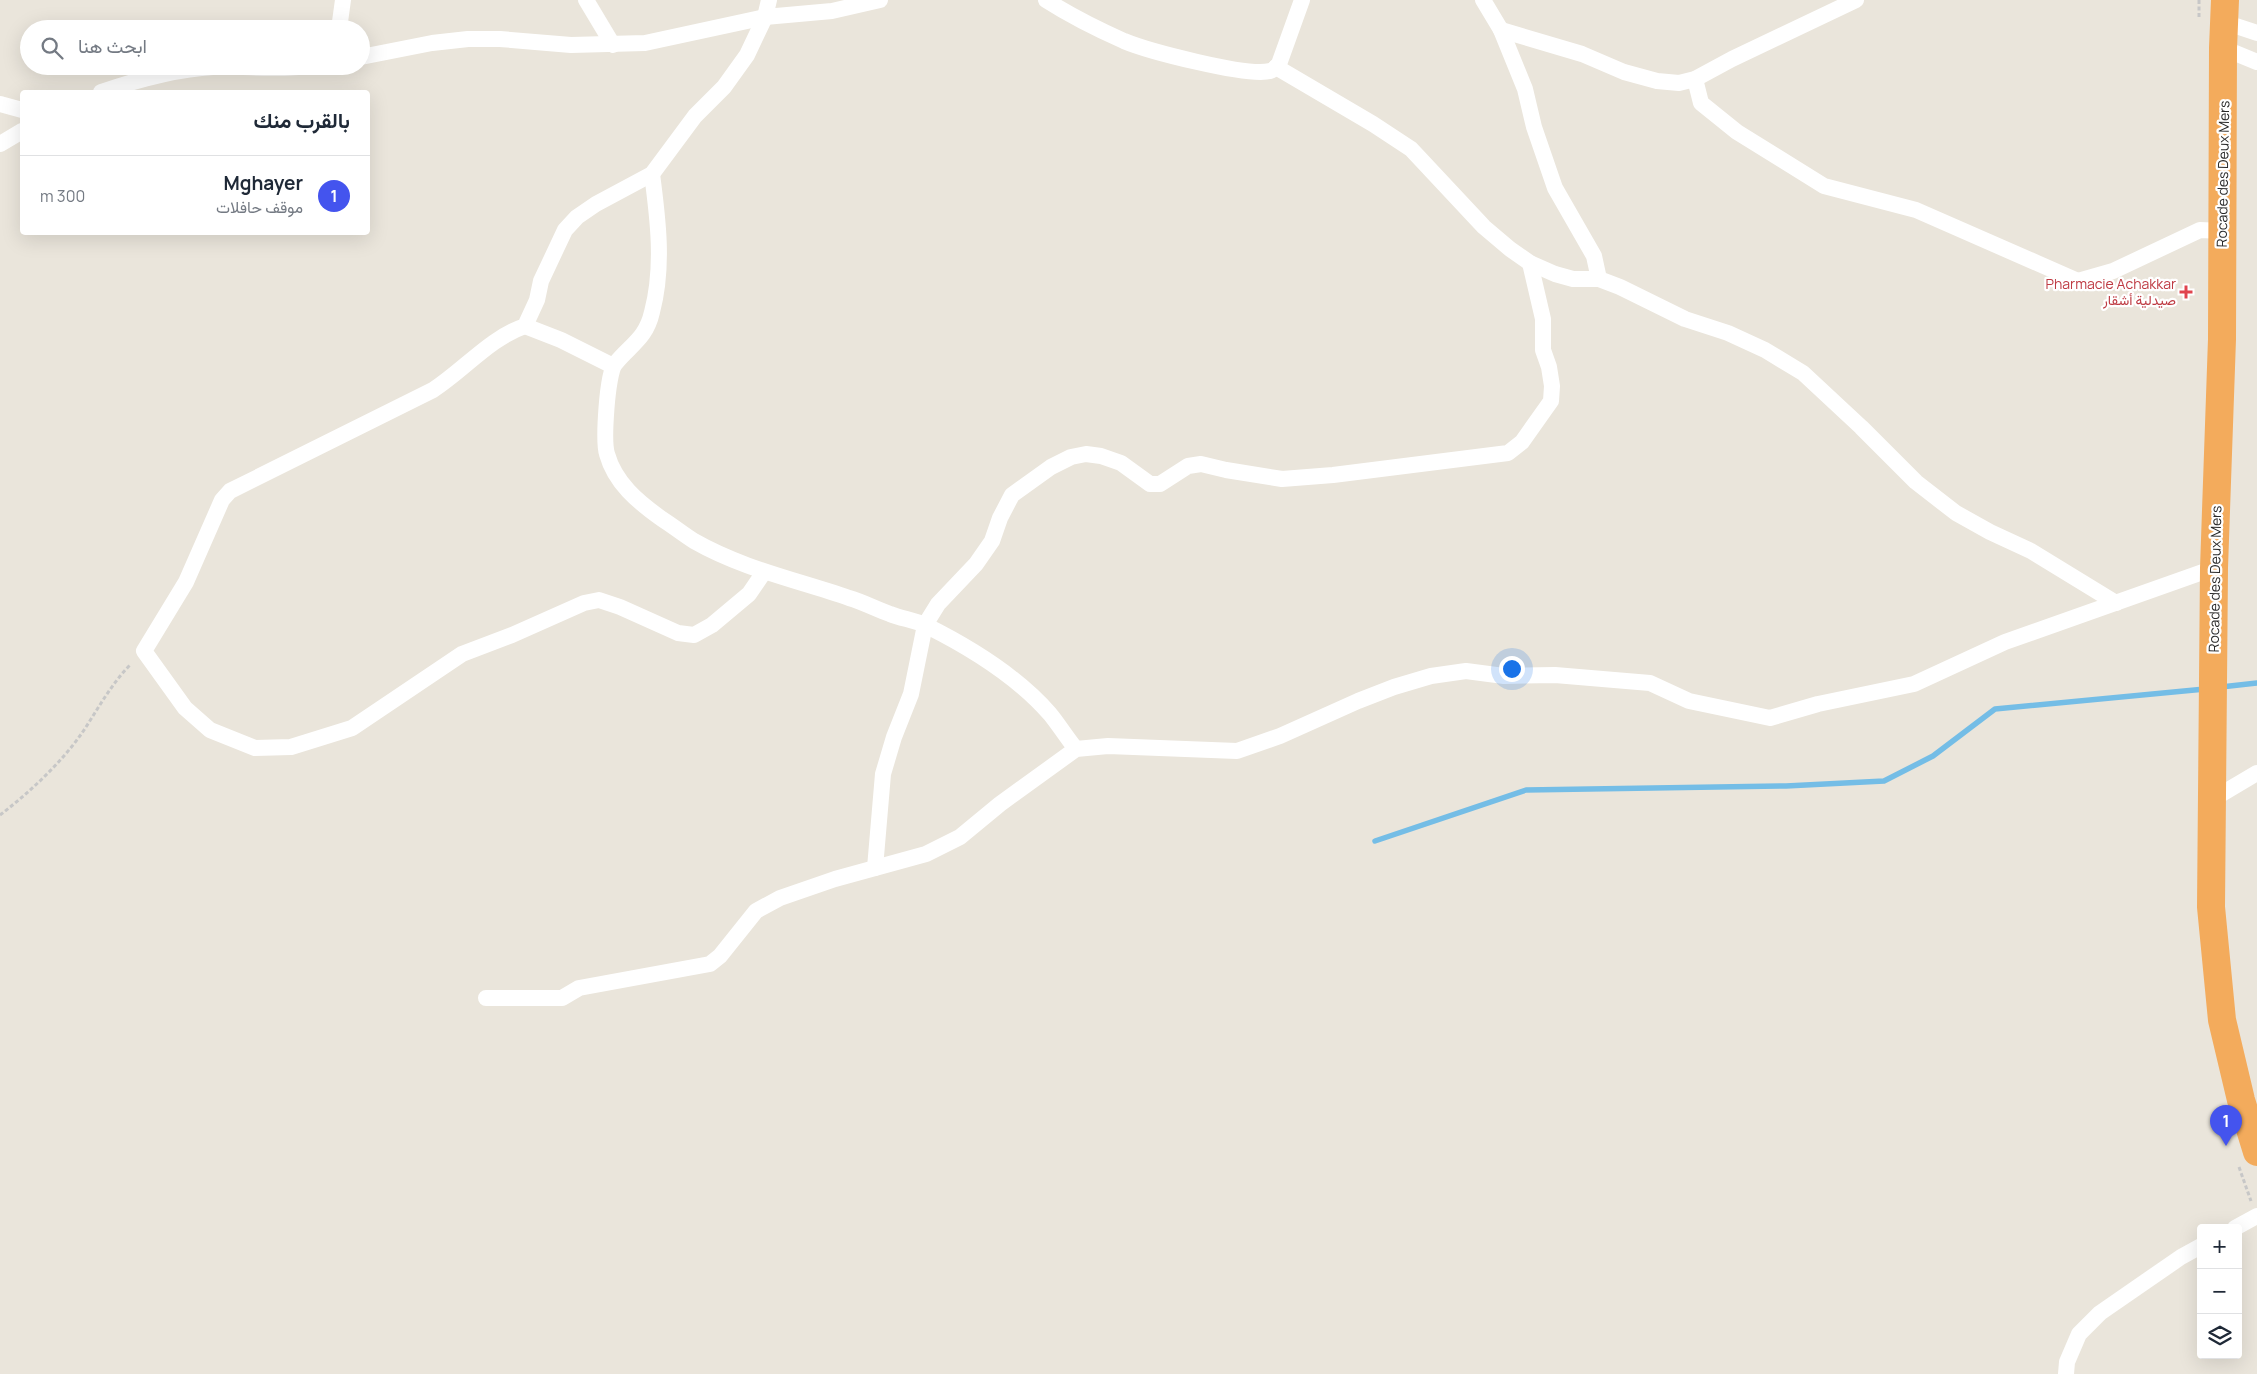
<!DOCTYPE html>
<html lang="ar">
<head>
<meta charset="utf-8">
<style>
  :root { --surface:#fff; --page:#f2f2f3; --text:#1f2937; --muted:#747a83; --line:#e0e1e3; --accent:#4454ee }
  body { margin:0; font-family:Manrope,Vazirmatn,sans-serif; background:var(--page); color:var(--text); direction:rtl }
  .controls { position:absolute; right:15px; bottom:15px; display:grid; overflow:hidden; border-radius:5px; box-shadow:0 5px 20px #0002 }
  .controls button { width:45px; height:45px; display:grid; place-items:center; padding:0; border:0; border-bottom:1px solid var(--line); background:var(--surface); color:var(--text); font:25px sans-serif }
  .you { position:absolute; left:1511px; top:668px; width:18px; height:18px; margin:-12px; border:4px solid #fff; border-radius:50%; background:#1a73e8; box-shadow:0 0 0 8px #1a73e833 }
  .badge { display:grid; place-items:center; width:32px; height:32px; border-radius:50%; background:var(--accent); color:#fff; font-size:16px; font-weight:700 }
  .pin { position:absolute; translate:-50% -41px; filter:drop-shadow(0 1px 2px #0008) }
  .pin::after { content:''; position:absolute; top:26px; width:18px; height:15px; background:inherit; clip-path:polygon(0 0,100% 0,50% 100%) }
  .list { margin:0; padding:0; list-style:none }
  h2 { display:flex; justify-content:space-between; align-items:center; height:65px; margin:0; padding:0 20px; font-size:21px }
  h2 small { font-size:16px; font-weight:400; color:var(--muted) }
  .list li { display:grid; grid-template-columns:32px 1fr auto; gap:15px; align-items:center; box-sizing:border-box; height:80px; padding:0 20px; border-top:1px solid var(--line) }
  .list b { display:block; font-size:19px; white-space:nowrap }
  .list p { margin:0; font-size:16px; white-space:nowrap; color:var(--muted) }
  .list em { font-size:16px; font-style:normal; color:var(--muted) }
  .icon { flex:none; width:28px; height:28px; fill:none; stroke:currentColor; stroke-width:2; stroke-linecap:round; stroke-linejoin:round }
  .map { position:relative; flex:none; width:2257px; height:1374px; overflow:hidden; direction:ltr }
  .search { position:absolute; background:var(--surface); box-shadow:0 5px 20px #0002; left:20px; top:20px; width:350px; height:55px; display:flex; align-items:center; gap:12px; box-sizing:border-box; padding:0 18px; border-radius:28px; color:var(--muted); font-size:19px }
  .panel { position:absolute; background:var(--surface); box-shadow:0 5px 20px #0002; left:20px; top:90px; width:350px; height:145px; border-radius:5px; direction:rtl }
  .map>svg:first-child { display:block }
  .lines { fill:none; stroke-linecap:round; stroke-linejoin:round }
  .stream { stroke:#74bde6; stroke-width:5.5 }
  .path { stroke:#c7c7c7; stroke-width:3; stroke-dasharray:4 2.5; stroke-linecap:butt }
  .street { stroke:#fff; stroke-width:16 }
  .highway { stroke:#f3ab5c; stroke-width:28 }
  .health-dot { fill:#e0444e; stroke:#fff; stroke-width:2 }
  .labels { text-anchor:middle; stroke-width:4.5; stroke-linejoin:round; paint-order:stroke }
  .street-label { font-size:14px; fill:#282828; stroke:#fff }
  .health-label { font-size:14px; fill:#be3a42; stroke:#fff; text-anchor:end }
</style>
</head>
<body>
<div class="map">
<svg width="2257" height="1374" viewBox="0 0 2257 1374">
  <rect width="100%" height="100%" fill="#eae5db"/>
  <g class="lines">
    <g class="stream">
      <polyline points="2221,687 2257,683"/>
      <polyline points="1375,841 1526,790 1786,786 1884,781 1933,756 1995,709 2205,689"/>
    </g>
    <g class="path">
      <polyline points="2199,0 2199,19"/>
      <path d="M0,815c30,-23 60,-51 82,-82 16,-24 29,-49 49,-69"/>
      <polyline points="2239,1167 2251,1201"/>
    </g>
    <g class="street">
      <polyline points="586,0 613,45"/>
      <polyline points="769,0 765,17 832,11 880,0"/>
      <path d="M1046,0c25,16 51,29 78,41 24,10 123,36 146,30 4,-1 6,-4 9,-7l23,-64"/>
      <polyline points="1483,0 1501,30 1525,89 1534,127 1555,188 1594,256 1599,279"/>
      <polyline points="2224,22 2257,33"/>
      <polyline points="339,29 343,0"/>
      <polyline points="1501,30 1582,54 1624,72 1657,81 1679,83 1695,79 1732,59 1856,0"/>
      <polyline points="2223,48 2257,62"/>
      <polyline points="361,57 432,43 468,39 500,39 571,45 645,43 765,17"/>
      <polyline points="1276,67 1373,124 1411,149 1484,227 1510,249 1530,263 1555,274 1573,279 1599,279 1620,287 1685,319 1728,333 1765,350 1803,373 1861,427 1916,482 1956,513 1990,532 2031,551 2116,603"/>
      <polyline points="1695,79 1701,103 1737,132 1824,186 1916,210 2078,281 2113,271 2200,230 2222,231"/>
      <path d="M101,92c36,-12 74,-23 112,-25 33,-1 65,3 97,-1"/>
      <polyline points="0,104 22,110"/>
      <polyline points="0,144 22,131"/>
      <path d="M652,174c6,45 12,93 0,138 -6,27 -22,33 -37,52 -8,10 -12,77 -8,90 8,29 31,48 55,65 11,7 21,15 32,22 49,28 103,39 155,57 14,4 27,11 41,16 12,5 25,6 37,12 44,22 90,50 123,88 9,11 17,24 26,35"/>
      <polyline points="525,326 561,340 613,366"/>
      <path d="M764,572l-15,22 -37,31 -18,10 -16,-2 -58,-26 -21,-7 -15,3 -72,32 -50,19 -110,74 -61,19 -36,1 -45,-18 -25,-22 -41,-57 42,-69 36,-82 8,-9 203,-101c31,-20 57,-52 92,-64l12,-26 4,-19 24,-51 12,-13 19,-13 56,-30 43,-58 29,-29 23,-32 18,-38"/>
      <polyline points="2213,799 2257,773"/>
      <polyline points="875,868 883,774 894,737 911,694 925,625 938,604 976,564 992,541 1000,518 1012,495 1051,467 1071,457 1086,454 1101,456 1121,463 1150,484 1160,484 1188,466 1201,464 1226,470 1282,479 1333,475 1508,453 1522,442 1551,401 1552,386 1549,367 1543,350 1543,319 1530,263"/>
      <polyline points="486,998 562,998 579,988 710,964 720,956 756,911 780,898 835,879 926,854 960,837 1000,804 1076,749 1108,746 1237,751 1280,736 1358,701 1394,687 1431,676 1466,671 1504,676 1555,675 1650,683 1689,701 1770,718 1818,704 1914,684 2005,642 2214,568"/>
      <polyline points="2235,1228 2257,1216"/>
      <polyline points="2066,1374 2067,1362 2079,1334 2100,1313 2181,1257 2201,1246"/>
    </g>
    <polyline class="highway" points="2225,0 2223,48 2222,339 2214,568 2211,907 2222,1020 2241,1100 2257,1152"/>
  </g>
  <path class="health-dot" d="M2183.5 284.5h5v5h5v5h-5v5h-5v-5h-5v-5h5z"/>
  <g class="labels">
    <g class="street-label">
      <text transform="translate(2223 174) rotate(-89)" y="5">Rocade des Deux Mers</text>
      <text transform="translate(2215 579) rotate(-89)" y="5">Rocade des Deux Mers</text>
    </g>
    <g class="health-label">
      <text x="2176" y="289">Pharmacie Achakkar<tspan x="2176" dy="16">صيدلية أشقار</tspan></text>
    </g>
  </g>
</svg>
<div class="controls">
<button>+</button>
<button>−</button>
<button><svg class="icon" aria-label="layers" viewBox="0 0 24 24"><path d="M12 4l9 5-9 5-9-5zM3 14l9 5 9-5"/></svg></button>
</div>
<div class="you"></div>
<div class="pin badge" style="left:2226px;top:1146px">1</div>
<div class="search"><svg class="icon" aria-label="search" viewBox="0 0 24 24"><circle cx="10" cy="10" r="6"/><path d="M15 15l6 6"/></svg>ابحث هنا</div>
<section class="panel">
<h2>بالقرب منك<small></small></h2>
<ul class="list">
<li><span class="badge">1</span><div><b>Mghayer</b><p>موقف حافلات</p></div><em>300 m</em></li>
</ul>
</section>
</div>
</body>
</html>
